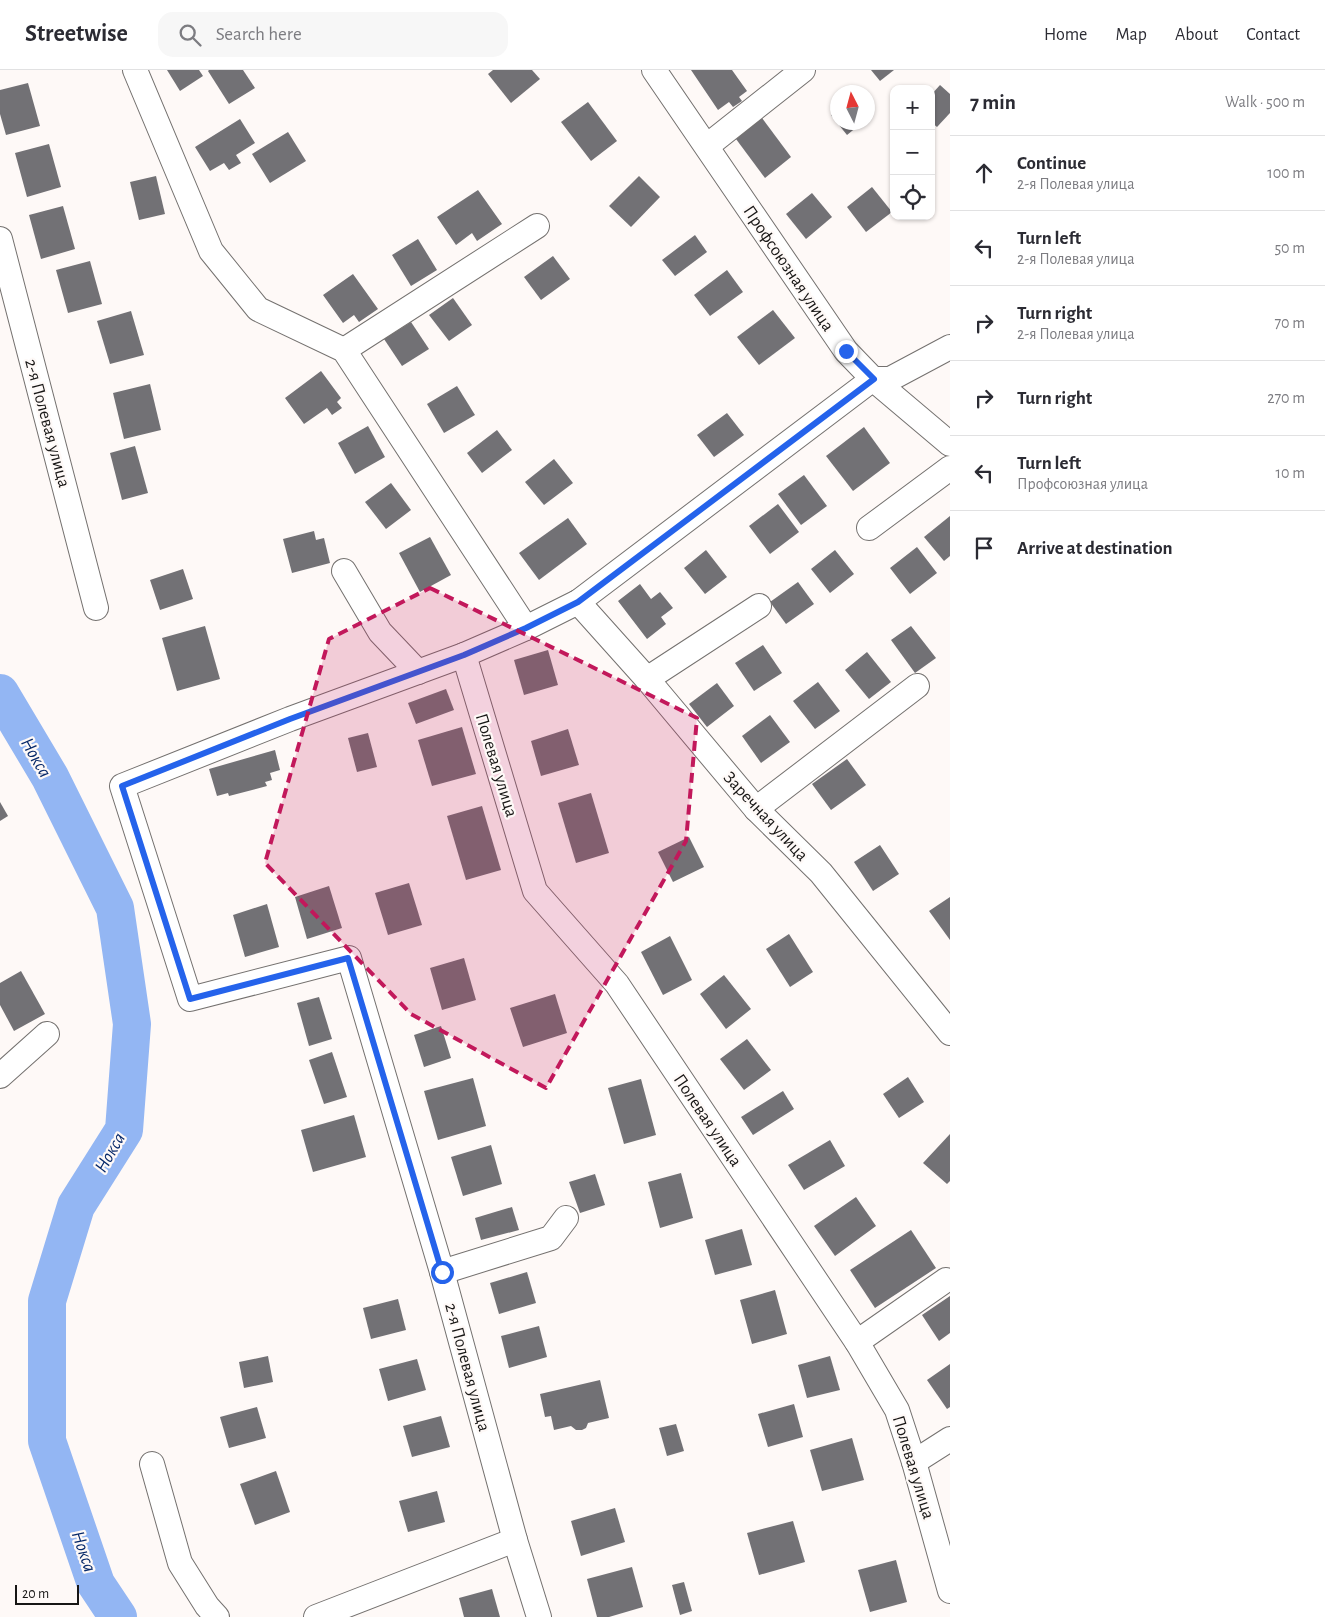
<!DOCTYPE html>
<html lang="en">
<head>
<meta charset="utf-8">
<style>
  :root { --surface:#fff; --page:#f7f7f7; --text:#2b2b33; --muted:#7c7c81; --line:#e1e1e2 }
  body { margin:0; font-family:"Alegreya Sans",sans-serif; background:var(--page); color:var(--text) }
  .controls { position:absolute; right:15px; top:15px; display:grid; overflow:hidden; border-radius:10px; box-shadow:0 1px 4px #0004 }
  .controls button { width:45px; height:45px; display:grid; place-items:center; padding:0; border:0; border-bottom:1px solid var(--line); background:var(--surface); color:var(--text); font:25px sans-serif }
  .compass { position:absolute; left:830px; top:15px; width:45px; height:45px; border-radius:50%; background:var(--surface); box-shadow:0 1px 4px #0004; rotate:354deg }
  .scale { position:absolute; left:15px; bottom:12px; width:64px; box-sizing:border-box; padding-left:5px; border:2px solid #171615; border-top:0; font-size:14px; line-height:18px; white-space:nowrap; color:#171615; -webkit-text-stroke:4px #fef9f7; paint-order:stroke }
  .stop { position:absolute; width:15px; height:15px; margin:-11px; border:4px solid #2563eb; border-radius:50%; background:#fff }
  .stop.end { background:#2563eb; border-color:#fff; box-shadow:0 1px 5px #0008 }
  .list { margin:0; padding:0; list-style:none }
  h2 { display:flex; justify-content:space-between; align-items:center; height:65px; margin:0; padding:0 20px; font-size:21px }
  h2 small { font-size:16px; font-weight:400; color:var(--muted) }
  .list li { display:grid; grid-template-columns:32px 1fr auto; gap:15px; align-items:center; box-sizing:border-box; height:75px; padding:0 20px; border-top:1px solid var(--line) }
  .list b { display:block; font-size:19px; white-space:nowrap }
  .list p { margin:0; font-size:16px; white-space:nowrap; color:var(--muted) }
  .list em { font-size:16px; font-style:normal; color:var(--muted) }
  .icon { flex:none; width:28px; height:28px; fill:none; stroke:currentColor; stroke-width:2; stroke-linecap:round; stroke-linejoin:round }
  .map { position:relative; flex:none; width:950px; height:1547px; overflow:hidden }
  header { display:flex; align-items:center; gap:30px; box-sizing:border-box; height:70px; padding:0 25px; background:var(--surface); border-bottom:1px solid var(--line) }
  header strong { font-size:24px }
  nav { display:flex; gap:28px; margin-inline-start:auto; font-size:18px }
  .search { width:350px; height:45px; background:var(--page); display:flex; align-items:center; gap:12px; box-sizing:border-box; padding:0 18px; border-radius:15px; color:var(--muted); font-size:19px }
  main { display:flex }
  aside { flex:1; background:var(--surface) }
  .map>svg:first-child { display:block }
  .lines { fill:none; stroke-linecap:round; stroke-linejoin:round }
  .river { stroke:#93b6f3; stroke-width:38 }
  .building { fill:#727175 }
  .minor-casing { stroke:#74716f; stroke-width:26 }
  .minor { stroke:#fff; stroke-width:24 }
  .route { stroke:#2563eb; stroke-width:6 }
  .marked { fill:#c2185b; fill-opacity:0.2; stroke:#c2185b; stroke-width:4; stroke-dasharray:10 6; stroke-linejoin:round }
  .labels { text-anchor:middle; stroke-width:4.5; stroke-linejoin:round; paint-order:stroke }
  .street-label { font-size:18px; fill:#171615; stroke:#fef9f7 }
  .water-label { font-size:19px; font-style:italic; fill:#062869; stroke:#fef9f7 }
</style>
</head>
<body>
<header>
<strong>Streetwise</strong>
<div class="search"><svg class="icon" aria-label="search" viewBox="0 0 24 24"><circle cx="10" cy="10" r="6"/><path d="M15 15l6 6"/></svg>Search here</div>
<nav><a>Home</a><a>Map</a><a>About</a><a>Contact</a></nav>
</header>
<main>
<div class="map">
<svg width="950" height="1547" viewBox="0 0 950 1547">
  <rect width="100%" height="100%" fill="#fef9f7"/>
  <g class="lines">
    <polyline class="river" points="0,623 50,707 115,838 132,954 124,1060 76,1136 47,1231 47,1371 96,1514 118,1547"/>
  </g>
  <g class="building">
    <polygon points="167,0 199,0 203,6 180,21"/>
    <polygon points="209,0 243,0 255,18 229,34 208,1"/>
    <polygon points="493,0 532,0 540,9 511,33 488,4"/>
    <polygon points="691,0 732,0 747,21 739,27 742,31 733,37 729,32 718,40"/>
    <polygon points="871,0 894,0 880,11"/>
    <polygon points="28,13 40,56 6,65 0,44 0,20"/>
    <polygon points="940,15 950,24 950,43 937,57 931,52 931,25"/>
    <polygon points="588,32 617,71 591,91 561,52"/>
    <polygon points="838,40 838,52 863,52 847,65 831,45"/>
    <polygon points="762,48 791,87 765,108 736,69"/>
    <polygon points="240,49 255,73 236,85 241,93 229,100 224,93 210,101 195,77"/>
    <polygon points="288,62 306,91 270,113 252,84"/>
    <polygon points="49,74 61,117 27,127 15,83"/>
    <polygon points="156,106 165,144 139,150 130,112"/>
    <polygon points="639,106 660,127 631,157 609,136"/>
    <polygon points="872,117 892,142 866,162 847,137"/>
    <polygon points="478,120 502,154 477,171 472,163 456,175 437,147"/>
    <polygon points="812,123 832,147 806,169 786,144"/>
    <polygon points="63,136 75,179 41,189 29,145"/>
    <polygon points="695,165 707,182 675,206 662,190"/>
    <polygon points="418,169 437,200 411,216 392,185"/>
    <polygon points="553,186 570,209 541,230 524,207"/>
    <polygon points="90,191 102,234 68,243 56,200"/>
    <polygon points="727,200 743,222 710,246 694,225"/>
    <polygon points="353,204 378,239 359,252 354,245 343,253 323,225"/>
    <polygon points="453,228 472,255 449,271 429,245"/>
    <polygon points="773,240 795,268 759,295 737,267"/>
    <polygon points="131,241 144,285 110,294 97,251"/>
    <polygon points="411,252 429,279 402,296 384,269"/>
    <polygon points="321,301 341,328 337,332 342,338 332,345 327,338 304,354 285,328"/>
    <polygon points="150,314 161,360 124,369 113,323"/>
    <polygon points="457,316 475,345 444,363 427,334"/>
    <polygon points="727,343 744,365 714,387 697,365"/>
    <polygon points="368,356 385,387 355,404 338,373"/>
    <polygon points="864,357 890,393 853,421 826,386"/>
    <polygon points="497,360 512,380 482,403 467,383"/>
    <polygon points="135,376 148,423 122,430 110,383"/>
    <polygon points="554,389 573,413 544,435 525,412"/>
    <polygon points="804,405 827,436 801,455 778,424"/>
    <polygon points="391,413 411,440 386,459 365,432"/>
    <polygon points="778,434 799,462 770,484 749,456"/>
    <polygon points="950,446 950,486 944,491 924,467"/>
    <polygon points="568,448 587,474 539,510 519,483"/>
    <polygon points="314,461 316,470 324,468 330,493 292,503 283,469"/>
    <polygon points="430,467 451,505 420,522 399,483"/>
    <polygon points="917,477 937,503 910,524 890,498"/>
    <polygon points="706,480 727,507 705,524 684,498"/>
    <polygon points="835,480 854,504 830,523 811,499"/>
    <polygon points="183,499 193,529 160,540 150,510"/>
    <polygon points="798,512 814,534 786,554 770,532"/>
    <polygon points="640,514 651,529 660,522 673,538 661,547 666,554 647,569 618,531"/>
    <polygon points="205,556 220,609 177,621 162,568"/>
    <polygon points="911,556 936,588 915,603 891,570"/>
    <polygon points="763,575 782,603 754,621 735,593"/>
    <polygon points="548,580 558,615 524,625 514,590"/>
    <polygon points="867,582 891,612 869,629 845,600"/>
    <polygon points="818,612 840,641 815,659 793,631"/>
    <polygon points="717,613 734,636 707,657 689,634"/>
    <polygon points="446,619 454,640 416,654 408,633"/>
    <polygon points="770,645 790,672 761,693 742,666"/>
    <polygon points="462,657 476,704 432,716 418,670"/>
    <polygon points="568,659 579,695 541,706 531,671"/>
    <polygon points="368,663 377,697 357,702 348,668"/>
    <polygon points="275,680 280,700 270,703 272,710 265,712 267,716 229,726 228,723 217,726 209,699"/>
    <polygon points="847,689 866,715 831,740 812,714"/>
    <polygon points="591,723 609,783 576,793 558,733"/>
    <polygon points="0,732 8,746 0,751"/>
    <polygon points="482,736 501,800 466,810 447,746"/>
    <polygon points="689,767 704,797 673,812 658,782"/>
    <polygon points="880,775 899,804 873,821 854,792"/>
    <polygon points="409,813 422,855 388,865 375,823"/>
    <polygon points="329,816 342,858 307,869 295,827"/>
    <polygon points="950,827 950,870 929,841"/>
    <polygon points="267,834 279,877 245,887 233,845"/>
    <polygon points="789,864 813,902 790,917 766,879"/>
    <polygon points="670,866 692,910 663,925 641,882"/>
    <polygon points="464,888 476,930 442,940 430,898"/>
    <polygon points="21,901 45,944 14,961 0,935 0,913"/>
    <polygon points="724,905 751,939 726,959 700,924"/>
    <polygon points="555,924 567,963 523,977 510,938"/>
    <polygon points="319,927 332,969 309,976 297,933"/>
    <polygon points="441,956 451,988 424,997 414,965"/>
    <polygon points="747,969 771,1000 744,1020 720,989"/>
    <polygon points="332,982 347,1027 324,1034 309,990"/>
    <polygon points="908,1007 924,1032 899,1048 883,1024"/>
    <polygon points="473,1008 486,1056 438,1070 424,1021"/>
    <polygon points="641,1009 656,1065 624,1074 608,1018"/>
    <polygon points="783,1021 794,1039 753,1065 741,1047"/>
    <polygon points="354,1045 366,1087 313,1102 301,1060"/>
    <polygon points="950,1064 950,1111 947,1114 923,1093"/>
    <polygon points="830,1070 845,1096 804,1120 788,1095"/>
    <polygon points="491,1075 502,1114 463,1126 451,1087"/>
    <polygon points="681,1103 693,1148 660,1158 648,1112"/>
    <polygon points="595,1104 605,1135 580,1143 569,1112"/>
    <polygon points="856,1127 876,1156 835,1186 814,1156"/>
    <polygon points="512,1137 519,1160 481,1170 475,1148"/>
    <polygon points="742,1159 752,1195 715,1205 705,1170"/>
    <polygon points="911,1160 936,1198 875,1238 850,1200"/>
    <polygon points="527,1202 536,1233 499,1244 490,1213"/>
    <polygon points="775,1220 787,1264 752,1274 740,1230"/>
    <polygon points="950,1226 950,1263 939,1271 922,1245"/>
    <polygon points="398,1229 406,1260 371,1269 363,1238"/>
    <polygon points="539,1256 547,1287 509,1298 501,1266"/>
    <polygon points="268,1286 273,1312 244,1318 239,1292"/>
    <polygon points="830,1286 840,1320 807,1328 798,1295"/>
    <polygon points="417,1289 426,1320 388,1331 379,1299"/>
    <polygon points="950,1294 950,1337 947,1339 927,1310"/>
    <polygon points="600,1310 609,1348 588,1353 586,1358 582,1360 576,1360 571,1356 554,1360 551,1346 545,1347 540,1324"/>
    <polygon points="794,1334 803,1367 768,1377 758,1344"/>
    <polygon points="257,1337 266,1368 229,1378 220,1347"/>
    <polygon points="441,1346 450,1377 412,1387 403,1356"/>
    <polygon points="676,1354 684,1381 667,1386 659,1358"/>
    <polygon points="852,1368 864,1410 822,1421 810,1380"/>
    <polygon points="276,1401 290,1442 255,1455 240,1414"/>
    <polygon points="437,1421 445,1452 408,1462 399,1431"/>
    <polygon points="615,1438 625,1472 581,1486 571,1451"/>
    <polygon points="793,1451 805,1492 759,1505 747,1463"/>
    <polygon points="896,1490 907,1532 870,1542 858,1500"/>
    <polygon points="632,1497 643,1537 609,1547 597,1547 587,1509"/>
    <polygon points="684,1512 692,1541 680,1545 672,1515"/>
    <polygon points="492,1519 500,1547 464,1547 459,1528"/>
  </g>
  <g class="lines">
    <g class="minor-casing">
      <g id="minor">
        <polyline points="135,0 211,181 258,239 344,280 526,558"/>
        <polyline points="654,0 846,281 873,309 950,374"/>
        <polyline points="707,76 803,0"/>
        <polyline points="0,169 96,538"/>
        <polyline points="344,280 537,156"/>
        <polyline points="869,458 950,398"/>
        <polyline points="344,501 380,562 418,602"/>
        <polyline points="578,532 647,609 756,739 821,803 950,963"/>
        <polyline points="464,585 535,821 617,914 857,1272 897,1340 914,1392 950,1521"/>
        <polyline points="647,609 759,536"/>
        <polyline points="756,739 917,616"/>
        <polyline points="0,1006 47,964"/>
        <polyline points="442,1202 551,1168 566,1148"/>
        <polyline points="857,1272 946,1210"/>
        <polyline points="914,1392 950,1369"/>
        <polyline points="152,1394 180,1493 207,1536 217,1547"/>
        <polyline points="316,1547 515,1470"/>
        <polyline points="539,1547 515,1470 442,1202 349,888 190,929 122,716 290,649 464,585 526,558 578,532 873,309 890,309 950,277"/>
      </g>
    </g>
    <use href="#minor" class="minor"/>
  </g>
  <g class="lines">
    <polyline class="route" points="442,1202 348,888 190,929 122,716 290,649 464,585 526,558 578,532 874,309 846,281"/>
  </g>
  <path class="marked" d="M430,518l267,130 -11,123 -140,247 -135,-74 -146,-151 64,-224z"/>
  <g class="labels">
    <g class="street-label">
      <text transform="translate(789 198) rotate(56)" y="6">Профсоюзная улица</text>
      <text transform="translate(48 353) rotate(75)" y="6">2-я Полевая улица</text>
      <text transform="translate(497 695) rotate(73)" y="6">Полевая улица</text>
      <text transform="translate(766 746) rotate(47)" y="6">Заречная улица</text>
      <text transform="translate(708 1050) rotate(56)" y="6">Полевая улица</text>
      <text transform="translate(468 1297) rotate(75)" y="6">2-я Полевая улица</text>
      <text transform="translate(914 1397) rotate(73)" y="6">Полевая улица</text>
    </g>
    <g class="water-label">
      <text transform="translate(37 687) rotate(60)" y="7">Нокса</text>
      <text transform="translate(109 1082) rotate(-60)" y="7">Нокса</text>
      <text transform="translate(85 1481) rotate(71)" y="7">Нокса</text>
    </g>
  </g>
</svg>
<div class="controls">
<button>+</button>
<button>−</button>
<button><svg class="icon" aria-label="locate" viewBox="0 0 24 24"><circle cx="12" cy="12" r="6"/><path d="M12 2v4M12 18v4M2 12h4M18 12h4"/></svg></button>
</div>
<svg class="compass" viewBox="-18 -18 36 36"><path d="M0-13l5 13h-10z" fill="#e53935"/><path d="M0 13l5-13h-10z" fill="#7c7c81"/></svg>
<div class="scale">20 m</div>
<div class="stop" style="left:442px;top:1202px"></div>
<div class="stop end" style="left:846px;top:281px"></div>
</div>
<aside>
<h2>7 min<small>Walk · 500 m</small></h2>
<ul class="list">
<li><svg class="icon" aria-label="ahead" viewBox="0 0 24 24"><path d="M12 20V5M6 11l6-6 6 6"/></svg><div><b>Continue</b><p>2-я Полевая улица</p></div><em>100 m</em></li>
<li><svg class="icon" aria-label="left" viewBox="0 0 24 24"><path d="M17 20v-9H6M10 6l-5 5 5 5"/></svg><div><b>Turn left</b><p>2-я Полевая улица</p></div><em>50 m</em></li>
<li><svg class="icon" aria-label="right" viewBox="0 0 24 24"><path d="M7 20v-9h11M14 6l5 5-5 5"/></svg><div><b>Turn right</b><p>2-я Полевая улица</p></div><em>70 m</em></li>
<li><svg class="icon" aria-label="right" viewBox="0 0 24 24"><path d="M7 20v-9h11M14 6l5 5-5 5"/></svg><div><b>Turn right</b></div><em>270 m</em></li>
<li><svg class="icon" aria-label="left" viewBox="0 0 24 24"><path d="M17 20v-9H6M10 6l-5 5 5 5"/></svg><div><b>Turn left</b><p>Профсоюзная улица</p></div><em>10 m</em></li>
<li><svg class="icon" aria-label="arrive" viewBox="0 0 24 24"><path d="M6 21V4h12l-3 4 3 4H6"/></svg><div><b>Arrive at destination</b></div></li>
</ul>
</aside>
</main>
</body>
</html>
